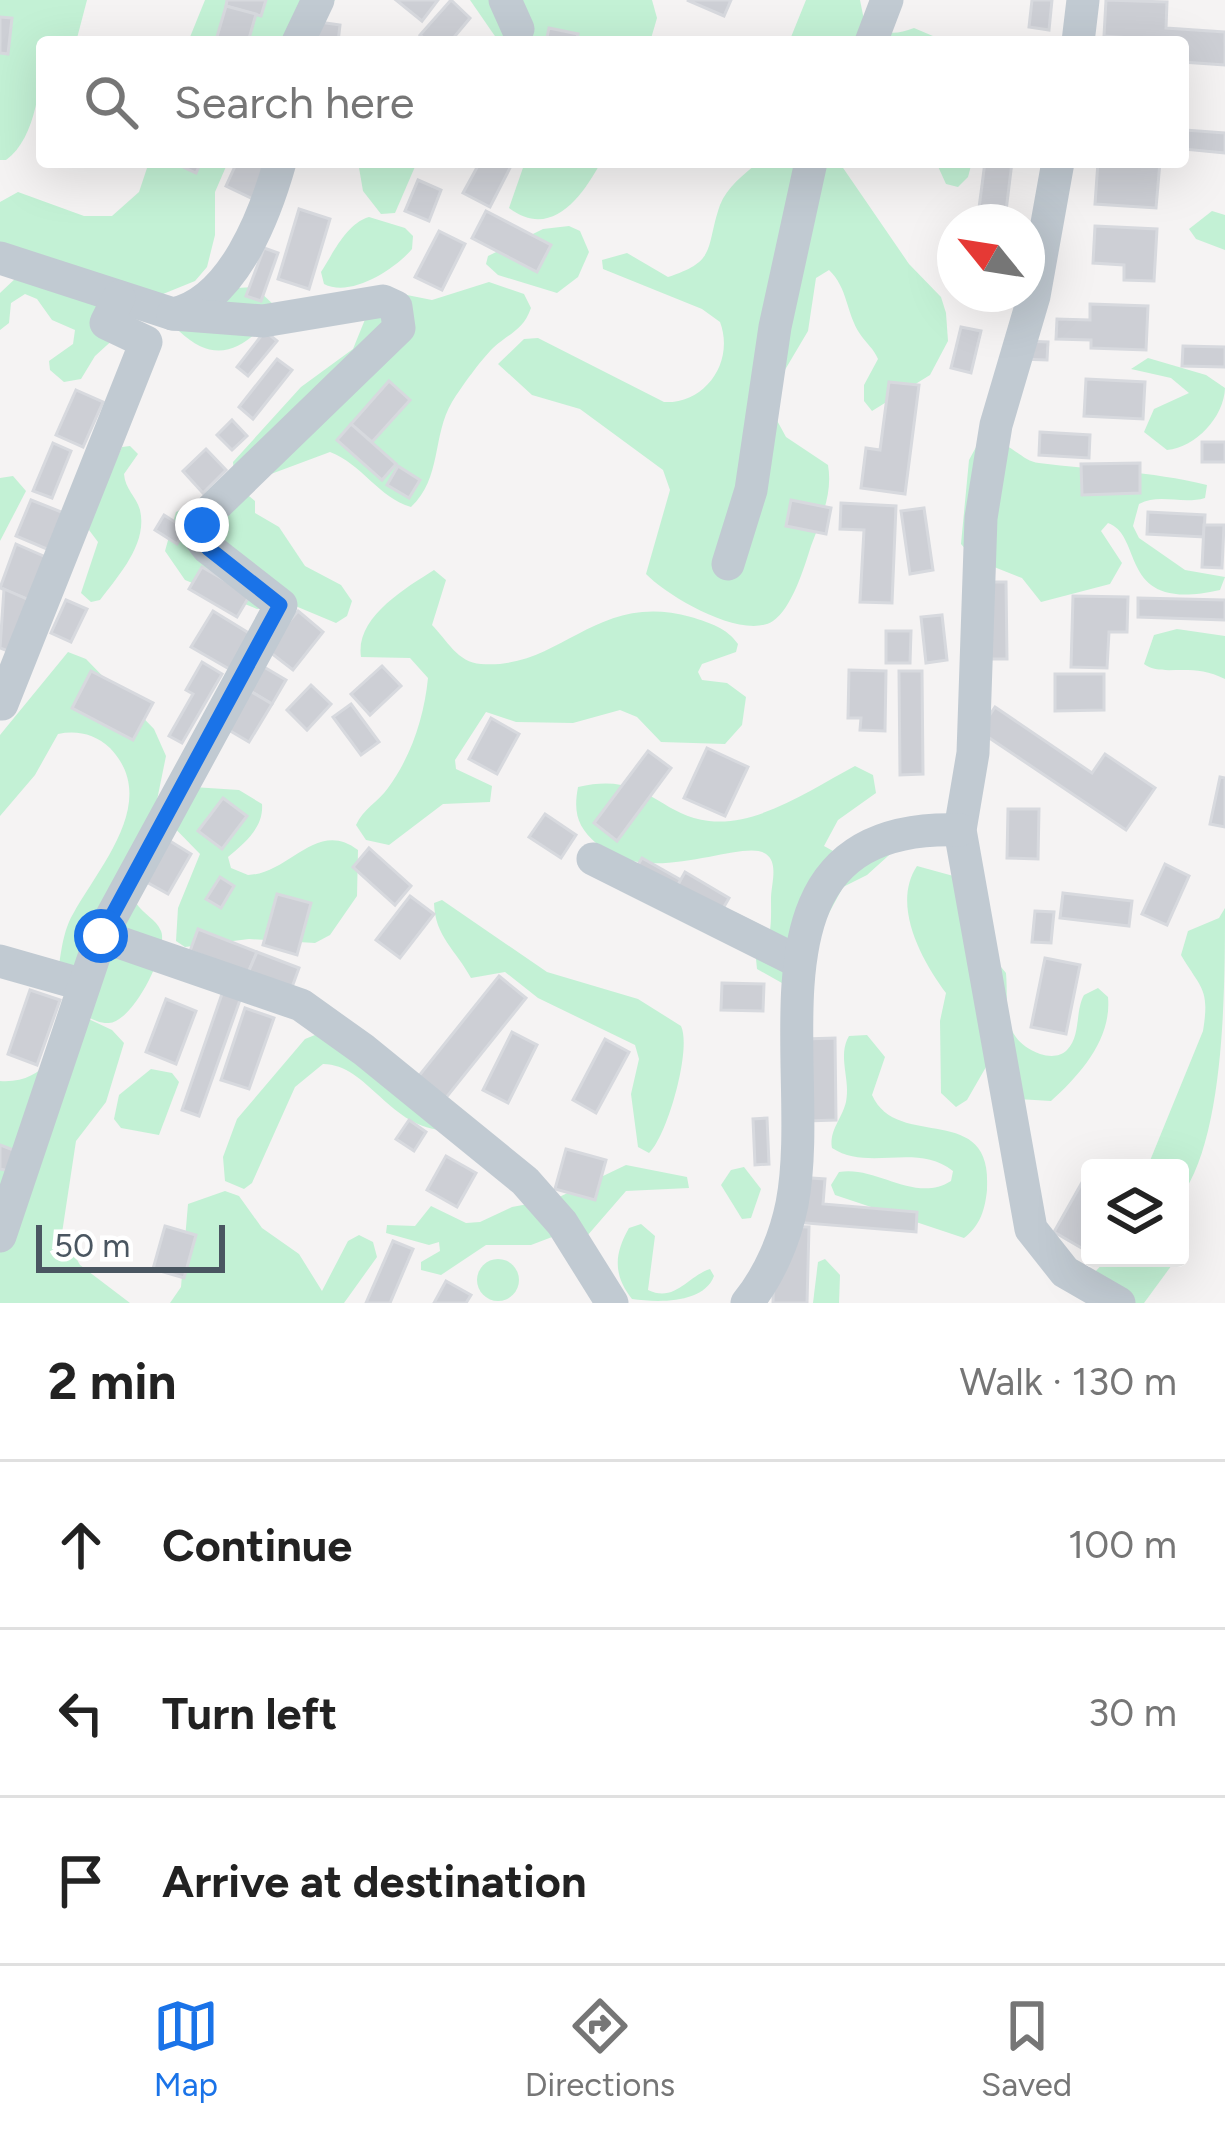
<!DOCTYPE html>
<html lang="en">
<head>
<meta charset="utf-8">
<style>
  :root { --surface:#fff; --page:#f2f2f2; --text:#222; --muted:#767676; --line:#e0e0e0; --accent:#1a73e8 }
  body { margin:0; font-family:Figtree,sans-serif; background:var(--page); color:var(--text) }
  .controls { position:absolute; right:36px; bottom:36px; display:grid; overflow:hidden; border-radius:12px; box-shadow:0 12px 48px #0002 }
  .controls button { width:108px; height:108px; display:grid; place-items:center; padding:0; border:0; border-bottom:3px solid var(--line); background:var(--surface); color:var(--text); font:60px sans-serif }
  .compass { position:absolute; left:937px; top:204px; width:108px; height:108px; border-radius:50%; background:var(--surface); box-shadow:0 12px 48px #0002; rotate:300deg }
  .scale { position:absolute; left:36px; bottom:30px; width:189px; box-sizing:border-box; padding-left:12px; border:6px solid #4a5661; border-top:0; font-size:33px; line-height:42px; white-space:nowrap; color:#4a5661; -webkit-text-stroke:9px #fff; paint-order:stroke }
  .stop { position:absolute; width:36px; height:36px; margin:-27px; border:9px solid #1a73e8; border-radius:50%; background:#fff }
  .stop.end { background:#1a73e8; border-color:#fff; box-shadow:0 3px 12px #0008 }
  .list { margin:0; padding:0; list-style:none }
  h2 { display:flex; justify-content:space-between; align-items:center; height:156px; margin:0; padding:0 48px; font-size:51px }
  h2 small { font-size:39px; font-weight:400; color:var(--muted) }
  .list li { display:grid; grid-template-columns:78px 1fr auto; gap:36px; align-items:center; box-sizing:border-box; height:168px; padding:0 48px; border-top:3px solid var(--line) }
  .list b { display:block; font-size:45px; white-space:nowrap }
  .list em { font-size:39px; font-style:normal; color:var(--muted) }
  .icon { flex:none; width:66px; height:66px; fill:none; stroke:currentColor; stroke-width:2; stroke-linecap:round; stroke-linejoin:round }
  .map { position:relative; flex:none; width:1225px; height:1303px; overflow:hidden }
  .search { position:absolute; background:var(--surface); box-shadow:0 12px 48px #0002; left:36px; right:36px; top:36px; height:132px; display:flex; align-items:center; gap:30px; box-sizing:border-box; padding:0 42px; border-radius:12px; color:var(--muted); font-size:45px }
  .sheet { height:660px; background:var(--surface) }
  nav { display:flex; justify-content:space-around; align-items:center; box-sizing:border-box; height:168px; border-top:3px solid var(--line); background:var(--surface); font-size:33px; color:var(--muted) }
  nav a { display:grid; justify-items:center; gap:6px }
  nav .on { color:var(--accent) }
  .map>svg:first-child { display:block }
  .green { fill:#c3f1d5 }
  .building { fill:#cdcfd5; stroke:#d7d9de; stroke-width:3 }
  .lines { fill:none; stroke-linecap:round; stroke-linejoin:round }
  .minor { stroke:#c1cad2; stroke-width:33 }
  .route { stroke:#1a73e8; stroke-width:15 }
</style>
</head>
<body>
<div class="map">
<svg width="1225" height="1303" viewBox="0 0 1225 1303">
  <rect width="100%" height="100%" fill="#f5f3f3"/>
  <g class="green">
    <path d="M0,0h87l-11,42h-34c0,37 -5,96 -36,118h-6z"/>
    <polygon points="205,0 335,0 296,42 188,42"/>
    <polygon points="470,0 652,0 657,18 650,42 499,42"/>
    <path d="M806,0h54l4,20c18,14 29,16 50,8l33,14h-158z"/>
    <polygon points="149,162 228,162 215,192 215,235 207,267 195,281 163,294 95,356 81,379 64,382 50,370 49,361 73,344 75,330 52,320 37,299 25,294 11,303 9,323 0,330 0,293 17,277 0,265 0,202 18,192 84,216 112,216 139,192"/>
    <polygon points="358,162 417,162 395,213 381,214 363,191"/>
    <path d="M525,162h76c-19,35 -50,78 -92,46z"/>
    <path d="M759,162h80l70,102 32,33 5,16 2,28 -18,34 -58,36 -8,-10v-16l14,-26c-4,-10 -12,-16 -18,-25 -14,-21 -12,-46 -31,-64l-13,8 -8,53 -32,54 -2,30 12,22 42,28c5,29 -7,54 -17,81 -7,22 -19,62 -38,75 -30,20 -106,-25 -127,-47l24,-84 -7,-20 -83,-61 -48,-14 -34,-31 26,-25 14,-1 126,64c41,2 71,-40 56,-80l-18,-13 -99,-40 -1,-9 25,-7 41,24c50,-16 37,-29 52,-72 7,-18 24,-31 39,-43z"/>
    <polygon points="936,162 972,162 968,177 958,187 946,184"/>
    <polygon points="1212,211 1225,215 1225,250 1196,239 1189,229"/>
    <path d="M369,217l36,11 8,8 -1,13c-17,20 -61,49 -88,35l-3,-12c13,-20 25,-48 48,-55z"/>
    <polygon points="569,226 580,231 589,252 578,277 557,293 498,275 486,264 488,256 543,229"/>
    <path d="M489,282l35,12 7,14c-8,23 -22,25 -38,40 -13,13 -31,38 -41,54 -20,34 -10,76 -41,105 -32,-9 -49,-43 -81,-55l-59,22 -37,-1 -1,-11 68,-75 52,-38 13,-32 21,-26 45,9z"/>
    <path d="M255,287l23,22c-30,37 -59,60 -99,22l57,-43z"/>
    <path d="M1148,358l58,17 19,13c-1,29 -29,59 -58,62l-23,-18 10,-23 35,-16 -18,-15 -40,-9z"/>
    <path d="M981,438c33,4 39,23 58,25 57,7 111,8 168,22l-2,13c-23,7 -45,-5 -66,6l-6,22 6,12 46,32 40,7 -5,13c-104,24 -75,-54 -112,-67l-7,8 21,32 -12,21 -69,18 -19,-24 -48,-19 -13,-15 8,-84z"/>
    <path d="M130,446l8,8 -14,20c1,15 12,22 16,36 8,34 -22,66 -40,90l-9,2 -10,-9 17,-51 -12,-16 36,-79z"/>
    <polygon points="13,476 26,491 0,541 0,478"/>
    <polygon points="243,491 255,501 255,513 279,527 305,566 341,585 352,601 347,616 336,623 293,605 257,609 185,580 165,551 176,512 206,497"/>
    <path d="M434,570l12,10 -14,45c14,14 26,38 49,39 80,6 115,-74 210,-47 19,6 36,11 47,27l-2,8 -34,12 -4,8 4,8 25,3 19,14 -4,28 -17,19 -64,-2 -24,-25 -17,-7 -47,13 -57,-1 -30,-10 -31,48 1,9 36,17 -2,16 -47,2 -54,41 -23,-5 -10,-15c7,-16 22,-23 32,-37 24,-33 36,-71 40,-110l-18,-20 -49,-1c-6,-39 43,-68 73,-87z"/>
    <path d="M1177,629l48,7v43c-35,-18 -62,-1 -81,-15l10,-29z"/>
    <path d="M68,652l18,7 68,70 12,27 -30,147c7,11 20,16 25,28 8,19 -28,91 -52,92 -22,1 -38,-22 -53,-36 4,-23 5,-53 17,-73 28,-50 87,-114 37,-166 -15,-14 -33,-18 -52,-14l-23,41 -35,41v-81z"/>
    <path d="M855,766l18,9 3,18 -38,27 -14,26 9,5 28,-16 37,12 -31,28 -24,12 -54,100 -32,-18 -1,-10c17,-17 15,-37 15,-61 0,-13 8,-35 -5,-44 -23,-17 -118,36 -169,-10 -19,-17 -24,-30 -19,-57 68,-16 80,28 131,34 49,6 104,-33 146,-55z"/>
    <path d="M193,787l46,3 23,14c2,23 -17,39 -34,53l3,11 17,7c41,-1 69,-57 110,-25l-1,46 -27,39 -15,8 -66,-4 -64,8 -9,-6 2,-33 22,-54 -41,-42z"/>
    <path d="M917,866l40,11 28,71 21,25c3,35 -7,65 34,81 10,3 20,3 27,-4 14,-14 8,-39 17,-55l14,-7 10,9c4,42 -28,78 -57,104l-33,-2 -32,-32 -19,33 -11,7 -15,-14 -1,-72 6,-28c-24,-32 -55,-88 -29,-127z"/>
    <path d="M442,900l105,72 91,27 43,27c11,23 -14,111 -32,127l-11,-6 -7,-53 8,-35 -4,-14 -97,-47 -33,-26 -34,6c-15,-28 -36,-41 -37,-75z"/>
    <path d="M1225,908c0,81 0,230 -45,290v-30h-33l56,-137c7,-43 -2,-42 -22,-76l7,-24 31,-13z"/>
    <path d="M78,1014l34,16 12,13 -18,59 -30,39 -14,92 18,32 50,38h-130v-222c46,3 57,-32 78,-67z"/>
    <path d="M330,1029l121,101c-59,4 -82,-66 -128,-66l-28,23 -43,96 -8,6 -19,-8 -2,-24 14,-38 68,-80z"/>
    <path d="M867,1035l18,22 -13,38c25,57 122,4 115,95 -2,20 -7,36 -23,48l-129,-43 -4,-10 8,-13c37,-7 76,32 112,9l2,-10c-37,-29 -84,1 -121,-23 -3,-18 10,-29 14,-46 5,-22 -9,-46 3,-66z"/>
    <polygon points="151,1069 172,1073 179,1082 159,1135 121,1128 114,1119 119,1095"/>
    <polygon points="626,1165 687,1177 689,1188 626,1191 587,1236 560,1234 531,1245 486,1245 441,1275 421,1270 421,1262 440,1251 439,1242 429,1245 386,1233 387,1225 415,1226 431,1206 466,1223 480,1222 512,1207 555,1199"/>
    <polygon points="744,1167 761,1189 751,1218 742,1219 721,1185 731,1170"/>
    <polygon points="225,1191 239,1196 262,1228 299,1254 322,1291 348,1241 359,1235 373,1242 377,1257 344,1303 170,1303 181,1287 188,1204"/>
    <path d="M641,1224l14,12 -7,54c27,13 40,-14 62,-21l4,7c-10,27 -54,27 -82,23 -19,-24 -18,-45 -3,-71z"/>
    <polygon points="1108,1258 1177,1258 1144,1303 1108,1303 1094,1273"/>
    <polygon points="825,1259 840,1275 839,1303 813,1303 818,1262"/>
    <circle cx="498" cy="1280" r="21"/>
  </g>
  <g class="building">
    <polygon points="227,0 266,0 261,16 226,6"/>
    <polygon points="396,0 438,0 422,21"/>
    <polygon points="451,0 470,18 450,42 428,42 420,35"/>
    <polygon points="687,0 731,0 724,16"/>
    <polygon points="1032,0 1052,0 1049,30 1029,27"/>
    <polygon points="1106,0 1167,2 1166,28 1225,32 1225,65 1183,62 1183,42 1104,36"/>
    <polygon points="226,6 256,14 248,42 216,40"/>
    <polygon points="0,17 12,18 8,54 0,53"/>
    <polygon points="319,22 340,25 338,42 317,42"/>
    <polygon points="549,28 578,34 576,42 546,42"/>
    <polygon points="1185,130 1225,133 1225,153 1183,149"/>
    <polygon points="172,162 201,162 196,173"/>
    <polygon points="237,162 269,162 253,199 226,186"/>
    <polygon points="480,162 513,162 490,207 463,193"/>
    <polygon points="985,162 1012,162 1006,211 979,208"/>
    <polygon points="1098,162 1160,162 1156,208 1095,204"/>
    <polygon points="418,180 441,190 429,221 405,211"/>
    <polygon points="299,209 330,219 309,289 278,279"/>
    <polygon points="486,211 551,245 537,272 472,238"/>
    <polygon points="1095,226 1157,229 1154,281 1124,280 1124,265 1093,263"/>
    <polygon points="439,231 465,244 442,290 415,277"/>
    <polygon points="264,248 278,253 261,301 246,296"/>
    <polygon points="1090,304 1148,306 1146,350 1091,348 1091,340 1056,339 1057,319 1090,320"/>
    <polygon points="961,327 981,331 971,373 951,368"/>
    <polygon points="265,331 277,341 248,376 237,367"/>
    <polygon points="1022,341 1048,342 1047,360 1021,359"/>
    <polygon points="1183,346 1225,347 1225,367 1182,366"/>
    <polygon points="277,359 292,370 253,419 239,407"/>
    <polygon points="1086,379 1145,382 1143,419 1084,416"/>
    <polygon points="389,381 410,400 372,442 351,424"/>
    <polygon points="889,382 919,385 905,494 861,488 866,448 880,450"/>
    <polygon points="76,390 103,402 83,447 56,435"/>
    <polygon points="232,420 247,436 232,450 217,435"/>
    <polygon points="351,424 396,464 382,480 337,440"/>
    <polygon points="1040,432 1090,435 1089,458 1039,455"/>
    <rect x="1202" y="442" width="23" height="20"/>
    <polygon points="53,443 71,451 52,498 33,491"/>
    <polygon points="206,449 226,470 203,493 183,471"/>
    <polygon points="1140,463 1140,493 1082,495 1081,464"/>
    <polygon points="398,466 420,480 409,498 387,485"/>
    <polygon points="31,500 69,515 54,552 16,536"/>
    <polygon points="791,500 831,508 826,534 786,526"/>
    <polygon points="841,503 896,506 892,603 860,602 864,530 840,529"/>
    <polygon points="924,508 933,570 910,574 901,511"/>
    <polygon points="1148,512 1205,515 1204,537 1147,534"/>
    <polygon points="164,515 186,529 177,544 155,530"/>
    <polygon points="1204,525 1224,525 1222,568 1202,567"/>
    <polygon points="16,544 48,558 29,600 0,588"/>
    <polygon points="202,567 250,595 237,617 189,589"/>
    <polygon points="979,582 1006,582 1007,659 979,659"/>
    <polygon points="4,589 29,600 8,651 0,648"/>
    <polygon points="1073,596 1128,597 1127,632 1109,632 1107,668 1071,667"/>
    <polygon points="1138,598 1225,600 1225,620 1138,617"/>
    <polygon points="66,600 87,609 71,642 51,633"/>
    <polygon points="213,611 252,635 231,670 191,647"/>
    <polygon points="298,611 323,632 293,670 266,649"/>
    <polygon points="942,615 947,660 926,663 921,617"/>
    <polygon points="886,631 911,631 910,663 886,663"/>
    <polygon points="202,662 222,674 182,743 169,736 193,694 186,690"/>
    <polygon points="382,666 401,686 370,715 351,694"/>
    <polygon points="264,667 286,680 272,704 250,691"/>
    <polygon points="849,670 886,671 885,731 860,730 861,718 848,718"/>
    <polygon points="91,671 153,703 133,740 72,708"/>
    <polygon points="899,671 922,671 923,774 900,775"/>
    <polygon points="1055,674 1104,674 1104,710 1055,711"/>
    <polygon points="311,685 331,704 307,730 287,710"/>
    <polygon points="250,691 272,704 249,742 227,729"/>
    <polygon points="351,704 379,742 361,755 333,717"/>
    <polygon points="995,707 1092,773 1105,754 1155,788 1126,830 979,731"/>
    <polygon points="491,718 519,734 497,774 469,759"/>
    <polygon points="707,748 748,767 725,816 684,798"/>
    <polygon points="648,751 671,768 617,841 594,823"/>
    <polygon points="1220,777 1225,778 1225,827 1210,824"/>
    <polygon points="223,798 247,816 222,849 198,831"/>
    <polygon points="1008,809 1039,809 1038,859 1007,858"/>
    <polygon points="545,814 576,835 561,858 529,837"/>
    <polygon points="165,838 191,854 168,894 141,879"/>
    <polygon points="369,848 411,886 395,905 353,867"/>
    <polygon points="642,858 681,880 674,892 635,870"/>
    <polygon points="1165,864 1189,876 1167,925 1142,914"/>
    <polygon points="685,872 729,898 718,917 674,892"/>
    <polygon points="220,877 234,886 221,908 206,899"/>
    <polygon points="1063,893 1132,901 1129,926 1060,918"/>
    <polygon points="277,894 311,903 297,955 263,945"/>
    <polygon points="410,896 434,914 400,958 376,940"/>
    <polygon points="1035,911 1054,912 1051,943 1032,942"/>
    <polygon points="198,929 257,952 248,973 190,951"/>
    <polygon points="257,952 299,968 291,990 248,973"/>
    <polygon points="1045,958 1080,965 1066,1034 1031,1027"/>
    <polygon points="499,976 526,998 437,1109 410,1087"/>
    <polygon points="722,983 764,984 763,1011 721,1010"/>
    <polygon points="30,990 60,1000 37,1065 8,1054"/>
    <polygon points="223,991 241,997 199,1116 182,1110"/>
    <polygon points="166,999 196,1011 176,1064 146,1052"/>
    <polygon points="245,1008 274,1018 249,1089 221,1080"/>
    <polygon points="512,1032 537,1045 508,1103 483,1090"/>
    <polygon points="835,1038 836,1120 806,1121 804,1039"/>
    <polygon points="605,1039 629,1052 596,1113 573,1100"/>
    <polygon points="767,1118 769,1164 755,1165 753,1119"/>
    <polygon points="409,1120 426,1132 414,1151 396,1139"/>
    <polygon points="0,1145 16,1151 9,1171 0,1169"/>
    <polygon points="566,1149 606,1160 595,1200 555,1189"/>
    <polygon points="446,1156 476,1173 457,1207 427,1190"/>
    <polygon points="797,1177 825,1179 823,1204 917,1212 916,1232 793,1222"/>
    <polygon points="1084,1179 1090,1183 1090,1253 1054,1232"/>
    <polygon points="165,1226 196,1235 184,1278 153,1269"/>
    <polygon points="775,1226 809,1227 807,1303 773,1303"/>
    <polygon points="393,1241 413,1249 390,1303 366,1303"/>
    <polygon points="446,1281 471,1295 466,1303 434,1303"/>
  </g>
  <g class="lines">
    <g class="minor">
      <polyline points="505,0 518,29"/>
      <polyline points="298,42 318,0"/>
      <polyline points="871,42 887,0"/>
      <polyline points="1078,42 1083,0"/>
      <polyline points="1058,162 1034,296 996,425 981,518 973,753 960,830 1031,1229 1065,1272 1119,1303"/>
      <path d="M0,258l173,56c60,-13 92,-99 107,-152"/>
      <polyline points="728,564 751,490 775,327 811,162"/>
      <polyline points="2,704 146,342 106,323 119,297"/>
      <polyline points="593,859 797,961"/>
      <polyline points="101,936 301,1005 364,1050 525,1181 562,1223 612,1303"/>
      <polyline points="0,961 84,985"/>
      <polyline points="0,1236 101,936 281,605 208,548 201,539 210,511 399,328 396,307 383,301 263,321 173,314"/>
      <path d="M747,1303c22,-27 38,-64 45,-99 27,-139 -61,-382 168,-374"/>
    </g>
  </g>
  <g class="lines">
    <polyline class="route" points="101,936 280,605 208,548 201,538 202,525"/>
  </g>
</svg>
<div class="controls">
<button><svg class="icon" aria-label="layers" viewBox="0 0 24 24"><path d="M12 4l9 5-9 5-9-5zM3 14l9 5 9-5"/></svg></button>
</div>
<svg class="compass" viewBox="-18 -18 36 36"><path d="M0-13l5 13h-10z" fill="#e53935"/><path d="M0 13l5-13h-10z" fill="#767676"/></svg>
<div class="scale">50 m</div>
<div class="stop" style="left:101px;top:936px"></div>
<div class="stop end" style="left:202px;top:525px"></div>
<div class="search"><svg class="icon" aria-label="search" viewBox="0 0 24 24"><circle cx="10" cy="10" r="6"/><path d="M15 15l6 6"/></svg>Search here</div>
</div>
<section class="sheet">
<h2>2 min<small>Walk · 130 m</small></h2>
<ul class="list">
<li><svg class="icon" aria-label="ahead" viewBox="0 0 24 24"><path d="M12 20V5M6 11l6-6 6 6"/></svg><div><b>Continue</b></div><em>100 m</em></li>
<li><svg class="icon" aria-label="left" viewBox="0 0 24 24"><path d="M17 20v-9H6M10 6l-5 5 5 5"/></svg><div><b>Turn left</b></div><em>30 m</em></li>
<li><svg class="icon" aria-label="arrive" viewBox="0 0 24 24"><path d="M6 21V4h12l-3 4 3 4H6"/></svg><div><b>Arrive at destination</b></div></li>
</ul>
</section>
<nav>
<a class="on"><svg class="icon" aria-label="map" viewBox="0 0 24 24"><path d="M3 6l6-2 6 2 6-2v14l-6 2-6-2-6 2zM9 4v14M15 6v14"/></svg>Map</a>
<a><svg class="icon" aria-label="directions" viewBox="0 0 24 24"><path d="M12 3l9 9-9 9-9-9zM9 14v-3h6M13 9l2 2-2 2"/></svg>Directions</a>
<a><svg class="icon" aria-label="saved" viewBox="0 0 24 24"><path d="M7 4h10v16l-5-4-5 4z"/></svg>Saved</a>
</nav>
</body>
</html>
